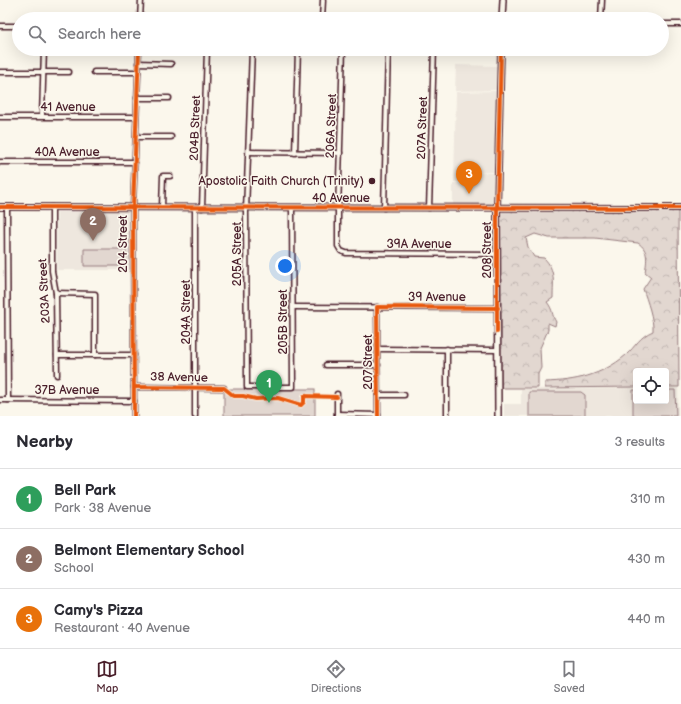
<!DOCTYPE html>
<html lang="en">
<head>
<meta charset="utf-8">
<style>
  :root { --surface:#fff; --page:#f2f2f3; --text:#2b2b33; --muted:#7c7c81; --line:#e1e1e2; --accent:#4a1f2b }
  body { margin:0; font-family:"Balsamiq Sans",sans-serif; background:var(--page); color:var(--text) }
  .controls { position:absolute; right:12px; bottom:12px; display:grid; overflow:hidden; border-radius:4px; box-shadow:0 4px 16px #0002 }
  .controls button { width:36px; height:36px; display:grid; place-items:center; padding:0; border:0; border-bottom:1px solid var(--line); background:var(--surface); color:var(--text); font:20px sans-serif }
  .you { position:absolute; left:285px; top:266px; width:14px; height:14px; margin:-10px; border:3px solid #fff; border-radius:50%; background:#1a73e8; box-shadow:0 0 0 6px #1a73e833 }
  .badge { display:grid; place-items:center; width:26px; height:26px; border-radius:50%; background:var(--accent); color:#fff; font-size:13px; font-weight:700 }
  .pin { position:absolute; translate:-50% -33px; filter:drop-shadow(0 1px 2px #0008) }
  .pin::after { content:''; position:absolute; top:21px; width:14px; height:12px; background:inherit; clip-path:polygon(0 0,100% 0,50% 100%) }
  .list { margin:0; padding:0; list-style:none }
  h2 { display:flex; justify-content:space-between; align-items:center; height:52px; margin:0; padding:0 16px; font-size:17px }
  h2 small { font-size:13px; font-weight:400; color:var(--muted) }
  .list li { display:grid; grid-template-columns:26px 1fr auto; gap:12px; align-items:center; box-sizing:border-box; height:60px; padding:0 16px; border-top:1px solid var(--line) }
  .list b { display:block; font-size:15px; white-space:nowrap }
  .list p { margin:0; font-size:13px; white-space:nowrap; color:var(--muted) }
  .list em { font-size:13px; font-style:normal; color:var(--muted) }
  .icon { flex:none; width:22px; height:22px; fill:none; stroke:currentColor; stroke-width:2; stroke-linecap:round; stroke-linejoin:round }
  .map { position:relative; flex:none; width:681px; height:416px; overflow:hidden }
  .search { position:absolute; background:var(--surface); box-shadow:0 4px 16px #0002; left:12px; right:12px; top:12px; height:44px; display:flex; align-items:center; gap:10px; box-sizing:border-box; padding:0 14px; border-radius:22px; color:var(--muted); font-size:15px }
  .sheet { height:232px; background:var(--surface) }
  nav { display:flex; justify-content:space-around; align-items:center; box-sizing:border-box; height:56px; border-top:1px solid var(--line); background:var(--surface); font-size:11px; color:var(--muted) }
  nav a { display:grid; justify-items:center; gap:2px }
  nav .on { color:var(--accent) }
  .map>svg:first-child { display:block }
  .built { fill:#eee7de }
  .forest { fill:url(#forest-crowns); stroke:#967b7e }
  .park { fill:#e2d7d0; stroke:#967b7e }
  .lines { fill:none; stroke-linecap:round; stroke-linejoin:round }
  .minor-casing { stroke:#4a1f2b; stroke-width:7 }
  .major-casing { stroke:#4a1f2b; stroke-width:8 }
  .minor { stroke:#fbf7ec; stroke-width:4 }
  .major { stroke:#fbf7ec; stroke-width:5 }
  .cycleway-casing { stroke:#fbf7ec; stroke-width:6 }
  .cycleway { stroke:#e8590c; stroke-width:4 }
  .poi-dot { fill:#4a1f2b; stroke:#fbf7ec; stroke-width:1.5 }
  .labels { text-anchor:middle; stroke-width:3; stroke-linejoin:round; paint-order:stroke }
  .street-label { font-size:12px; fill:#4a1f2b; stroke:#fbf7ec }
  .poi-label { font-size:12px; fill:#4a1f2b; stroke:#fbf7ec; text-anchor:end }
</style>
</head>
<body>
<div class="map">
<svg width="681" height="416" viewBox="0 0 681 416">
  <defs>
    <pattern id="forest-crowns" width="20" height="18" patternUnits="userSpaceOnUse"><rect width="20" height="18" fill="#e2d7d0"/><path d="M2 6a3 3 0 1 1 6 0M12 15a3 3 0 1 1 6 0" fill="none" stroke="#c3b8b3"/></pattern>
  </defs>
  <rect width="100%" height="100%" fill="#fbf7ec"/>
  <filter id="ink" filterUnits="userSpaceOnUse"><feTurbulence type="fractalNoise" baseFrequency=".025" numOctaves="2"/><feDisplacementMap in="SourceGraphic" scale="8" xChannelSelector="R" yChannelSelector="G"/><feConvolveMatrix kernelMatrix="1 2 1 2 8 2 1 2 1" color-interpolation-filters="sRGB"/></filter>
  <g filter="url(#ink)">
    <g class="built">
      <polygon points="456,65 498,66 497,90 455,91"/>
      <polygon points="497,91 494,172 473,173 494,173 494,202 490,204 453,204 453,183 473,184 473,176 472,183 454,182 456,92"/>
      <rect x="57" y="212" width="73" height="58"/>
      <polygon points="636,388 636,401 666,401 666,388 678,388 678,416 504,416 504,404 521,404 521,389"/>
    </g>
    <path class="forest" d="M499,210l179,1 1,176h-13v-16h-30v16l-91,1v-6c30,-1 56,-6 81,-27 10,-9 13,-18 27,-24 1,-11 -6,-31 -10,-42l8,-12 -6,-5c2,-11 4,-22 -7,-29l-43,-5h-46l-14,-4 -9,4 2,9 6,10 10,1c12,12 9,24 9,40l-6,4c7,9 4,12 9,20l-1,4 -7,-3v7l-8,18 1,20 -3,6v14h-37z"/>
    <g class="park">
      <polygon points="126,249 126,266 84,266 84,249"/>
      <rect x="224" y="389" width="91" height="27"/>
      <polygon points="633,390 636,390 636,401 666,401 666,390 675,390 676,416 633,416"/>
      <polygon points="529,392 581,392 585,395 585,416 529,416"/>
    </g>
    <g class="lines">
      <g class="minor-casing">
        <g id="minor">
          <polyline points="140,19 141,0"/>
          <polyline points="322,19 323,0"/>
          <polyline points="601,19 602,0"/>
          <polyline points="662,24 681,24"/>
          <polyline points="0,26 19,26"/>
          <polyline points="252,49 246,211 247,387 293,387 292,208"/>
          <polyline points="343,49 338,211 338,246 341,251 346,253 497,254"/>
          <polyline points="138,63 171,64"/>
          <polyline points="0,72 69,72"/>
          <polyline points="94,72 138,72"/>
          <polyline points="137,98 169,98"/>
          <polyline points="42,116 44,49"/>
          <polyline points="0,117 136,117"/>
          <polyline points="136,137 171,137"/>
          <polyline points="249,152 340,153"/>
          <polyline points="295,153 298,49"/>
          <polyline points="0,162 135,162"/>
          <polyline points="7,207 8,400"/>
          <polyline points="52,207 52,271 56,293 57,375"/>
          <polyline points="162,207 163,176 170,176"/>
          <polyline points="195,208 195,416"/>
          <polyline points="202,208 207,49"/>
          <polyline points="384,208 388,49"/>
          <polyline points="429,208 434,49"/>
          <polyline points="56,293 95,294 95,355"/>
          <polyline points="293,307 498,308"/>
          <polyline points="377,307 378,416"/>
          <polyline points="377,349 497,350"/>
          <polyline points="447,349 447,416"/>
          <polyline points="57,355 134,355"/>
          <polyline points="326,365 378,365"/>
          <polyline points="134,387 224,388"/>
          <polyline points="337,394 337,416"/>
          <polyline points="378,395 404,395"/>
          <polyline points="0,400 134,401"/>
          <polyline points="337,414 378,415"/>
          <polyline points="134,416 133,208 139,49"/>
        </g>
      </g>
      <g class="major-casing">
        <g id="major">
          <polyline points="502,19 503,0"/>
          <polyline points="0,207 681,208"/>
          <polyline points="498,416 497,209 501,49"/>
        </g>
      </g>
      <use href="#minor" class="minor"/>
      <use href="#major" class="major"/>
      <g class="cycleway-casing">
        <g id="cycleway">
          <polyline points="0,207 681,208"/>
          <polyline points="497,332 497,209 501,49"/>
          <polyline points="134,387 224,388 234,396 243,396 256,399 278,398 301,405 304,402 304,396 337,397"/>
          <polyline points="134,416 133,208 139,49"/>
          <polyline points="378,416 377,307 498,308"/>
        </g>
      </g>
      <use href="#cycleway" class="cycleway"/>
    </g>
  </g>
  <circle class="poi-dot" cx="372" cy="181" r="4"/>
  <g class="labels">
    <g class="street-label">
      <text x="68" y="111">41 Avenue</text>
      <text transform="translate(331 126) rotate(-88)" y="4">206A Street</text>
      <text transform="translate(195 128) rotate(-88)" y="4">204B Street</text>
      <text transform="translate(422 128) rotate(-88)" y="4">207A Street</text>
      <text x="67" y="156">40A Avenue</text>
      <text x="341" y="202">40 Avenue</text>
      <text transform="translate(123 244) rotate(-90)" y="4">204 Street</text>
      <text x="419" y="248">39A Avenue</text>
      <text transform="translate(487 250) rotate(-90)" y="4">208 Street</text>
      <text transform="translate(237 254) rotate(-90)" y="4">205A Street</text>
      <text transform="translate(44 291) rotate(-93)" y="4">203A Street</text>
      <text x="437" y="301">39 Avenue</text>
      <text transform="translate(186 312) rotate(-90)" y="4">204A Street</text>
      <text transform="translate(283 322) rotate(-90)" y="4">205B Street</text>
      <text transform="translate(368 362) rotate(-90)" y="4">207 Street</text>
      <text transform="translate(179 377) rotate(1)" y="4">38 Avenue</text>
      <text x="67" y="394">37B Avenue</text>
    </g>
    <g class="poi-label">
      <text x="364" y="185">Apostolic Faith Church (Trinity)</text>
    </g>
  </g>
</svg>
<div class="controls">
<button><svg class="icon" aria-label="locate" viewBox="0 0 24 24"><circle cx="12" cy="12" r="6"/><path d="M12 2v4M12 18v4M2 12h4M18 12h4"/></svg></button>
</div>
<div class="you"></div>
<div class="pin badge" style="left:269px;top:403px;background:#2e9e5b">1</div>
<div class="pin badge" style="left:93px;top:241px;background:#8d6e63">2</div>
<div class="pin badge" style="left:469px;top:194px;background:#e8710a">3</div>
<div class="search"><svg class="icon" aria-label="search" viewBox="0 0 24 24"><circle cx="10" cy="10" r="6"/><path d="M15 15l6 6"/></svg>Search here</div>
</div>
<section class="sheet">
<h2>Nearby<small>3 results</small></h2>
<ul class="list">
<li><span class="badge" style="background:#2e9e5b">1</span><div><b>Bell Park</b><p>Park · 38 Avenue</p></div><em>310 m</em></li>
<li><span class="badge" style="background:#8d6e63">2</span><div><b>Belmont Elementary School</b><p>School</p></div><em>430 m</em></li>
<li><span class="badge" style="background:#e8710a">3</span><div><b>Camy's Pizza</b><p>Restaurant · 40 Avenue</p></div><em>440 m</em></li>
</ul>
</section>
<nav>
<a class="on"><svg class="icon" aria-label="map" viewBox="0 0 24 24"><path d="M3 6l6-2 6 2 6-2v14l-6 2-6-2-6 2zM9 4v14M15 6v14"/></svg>Map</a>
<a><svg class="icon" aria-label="directions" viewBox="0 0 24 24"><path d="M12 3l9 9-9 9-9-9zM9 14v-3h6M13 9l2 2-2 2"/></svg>Directions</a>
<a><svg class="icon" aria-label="saved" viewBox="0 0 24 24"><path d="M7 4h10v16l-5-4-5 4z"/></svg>Saved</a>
</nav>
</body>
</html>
